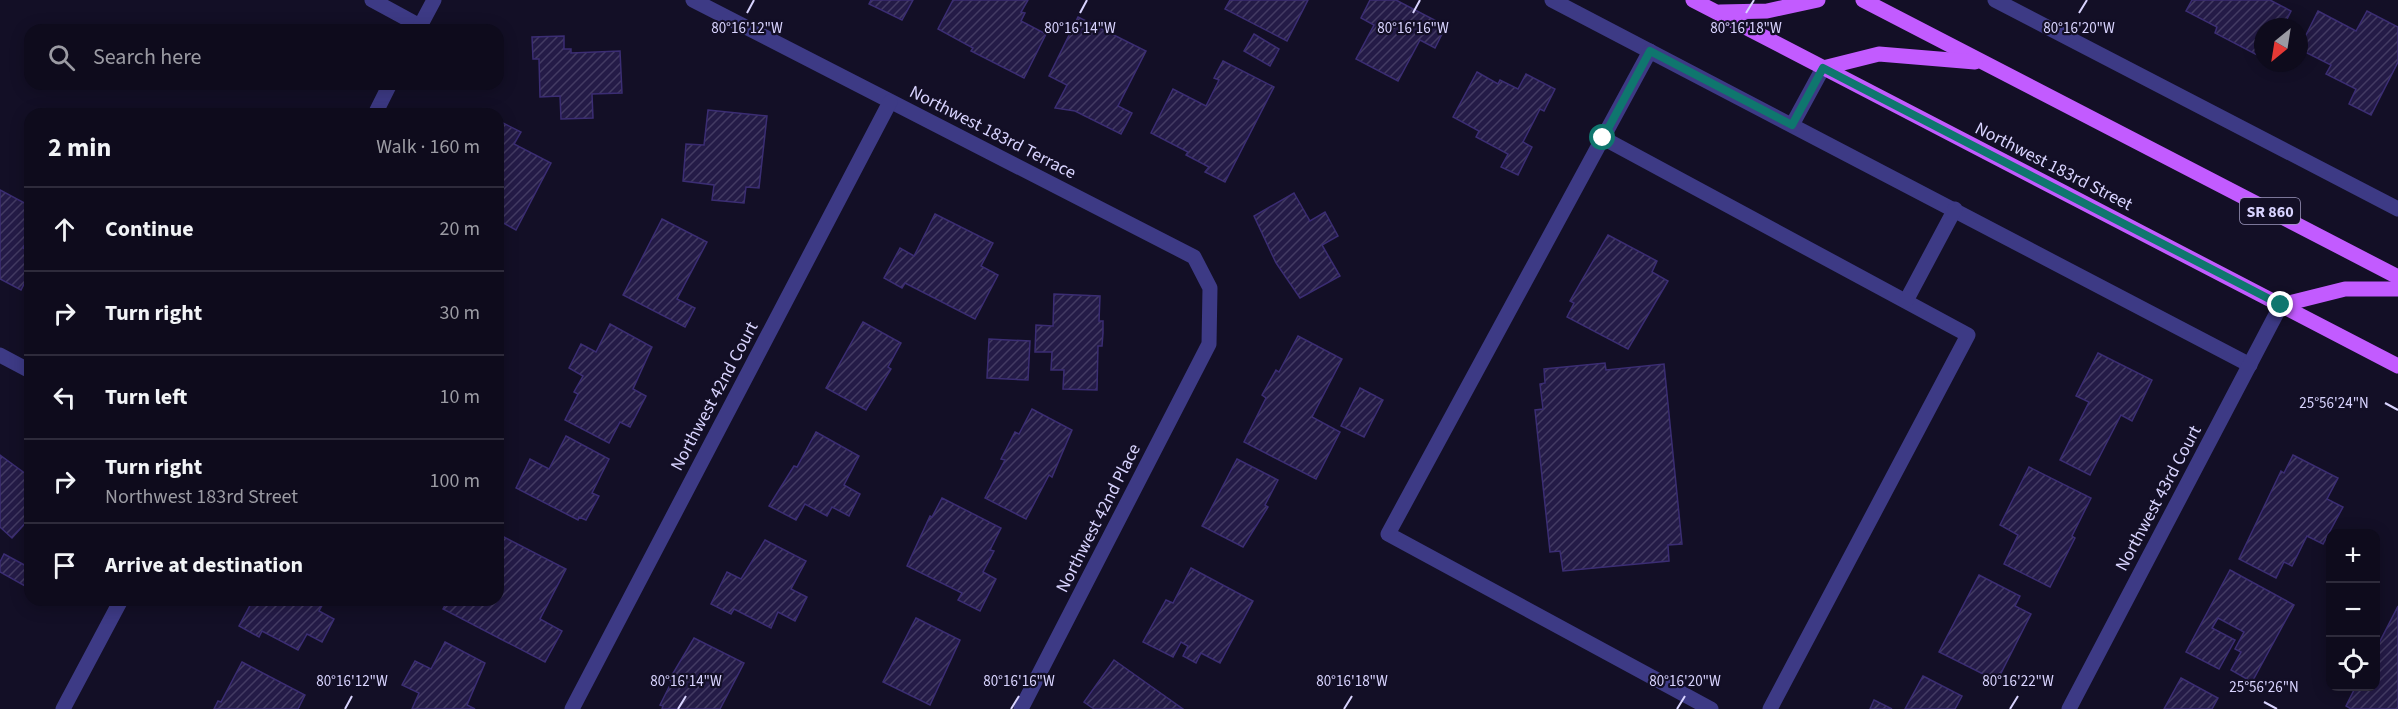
<!DOCTYPE html>
<html lang="en">
<head>
<meta charset="utf-8">
<style>
  :root { --surface:#0e0b1c; --page:#171425; --text:#f1f3f6; --muted:#9b9ba3; --line:#2e2b3b }
  body { margin:0; font-family:"Source Sans 3",sans-serif; background:var(--page); color:var(--text) }
  .controls { position:absolute; right:18px; bottom:18px; display:grid; overflow:hidden; border-radius:12px; box-shadow:0 3px 15px #0003 }
  .controls button { width:54px; height:54px; display:grid; place-items:center; padding:0; border:0; border-bottom:2px solid var(--line); background:var(--surface); color:var(--text); font:30px sans-serif }
  .compass { position:absolute; left:2254px; top:18px; width:54px; height:54px; border-radius:50%; background:var(--surface); box-shadow:0 3px 15px #0003; rotate:210deg }
  .stop { position:absolute; width:18px; height:18px; margin:-14px; border:4px solid #0f766e; border-radius:50%; background:#fff }
  .stop.end { background:#0f766e; border-color:#fff; box-shadow:0 2px 6px #0008 }
  .list { margin:0; padding:0; list-style:none }
  h2 { display:flex; justify-content:space-between; align-items:center; height:78px; margin:0; padding:0 24px; font-size:26px }
  h2 small { font-size:20px; font-weight:400; color:var(--muted) }
  .list li { display:grid; grid-template-columns:39px 1fr auto; gap:18px; align-items:center; box-sizing:border-box; height:84px; padding:0 24px; border-top:2px solid var(--line) }
  .list b { display:block; font-size:22px; white-space:nowrap }
  .list p { margin:0; font-size:20px; white-space:nowrap; color:var(--muted) }
  .list em { font-size:20px; font-style:normal; color:var(--muted) }
  .icon { flex:none; width:33px; height:33px; fill:none; stroke:currentColor; stroke-width:2; stroke-linecap:round; stroke-linejoin:round }
  .map { position:relative; flex:none; width:2398px; height:709px; overflow:hidden }
  .search { position:absolute; background:var(--surface); box-shadow:0 3px 15px #0003; left:24px; top:24px; width:480px; height:66px; display:flex; align-items:center; gap:15px; box-sizing:border-box; padding:0 21px; border-radius:18px; color:var(--muted); font-size:22px }
  .panel { position:absolute; background:var(--surface); box-shadow:0 3px 15px #0003; left:24px; top:108px; width:480px; height:498px; border-radius:18px }
  .map>svg:first-child { display:block }
  .building { fill:url(#building-hatch); stroke:#3b2d73; stroke-width:1.5 }
  .lines { fill:none; stroke-linecap:round; stroke-linejoin:round }
  .minor { stroke:#3d3a85; stroke-width:15 }
  .major { stroke:#c25bff; stroke-width:15 }
  .route { stroke:#0f766e; stroke-width:8 }
  .ticks { fill:none; stroke:#d9d4ff; stroke-width:2 }
  .labels { text-anchor:middle; stroke-width:4.5; stroke-linejoin:round; paint-order:stroke }
  .shield { fill:#130f26; stroke:#9e99be; stroke-width:1.5 }
  .shield-label { font-size:16px; font-weight:bold; fill:#d9d4ff }
  .street-label { font-size:18px; fill:#d9d4ff; stroke:#130f26 }
  .ticks-label { font-size:15px; text-anchor:middle; fill:#d9d4ff; stroke:#130f26; stroke-width:4.5; stroke-linejoin:round; paint-order:stroke }
</style>
</head>
<body>
<div class="map">
<svg width="2398" height="709" viewBox="0 0 2398 709">
  <defs>
    <pattern id="building-hatch" width="6" height="6" patternUnits="userSpaceOnUse" patternTransform="scale(1.5)"><rect width="6" height="6" fill="#241b47"/><path d="M-1 1l2-2M0 6l6-6M5 7l2-2" fill="none" stroke="#433b63"/></pattern>
  </defs>
  <rect width="100%" height="100%" fill="#130f26"/>
  <g class="building">
    <polygon points="871,0 913,0 902,20 869,4"/>
    <polygon points="953,0 1028,0 1021,12 1025,13 1021,21 1046,34 1024,78 971,51 973,48 938,29"/>
    <polygon points="1230,0 1308,0 1287,41 1225,9"/>
    <polygon points="1370,0 1396,0 1446,26 1435,48 1420,40 1398,81 1356,59 1374,25 1361,18"/>
    <polygon points="2192,0 2270,0 2291,11 2283,27 2263,27 2263,58 2215,33 2217,27 2186,11"/>
    <polygon points="2318,11 2356,31 2367,11 2398,27 2398,62 2371,115 2349,104 2356,89 2326,74 2331,65 2299,49"/>
    <polygon points="1078,17 1146,51 1118,106 1132,113 1121,134 1075,111 1055,108 1067,85 1049,76"/>
    <polygon points="1254,34 1279,49 1270,66 1244,51"/>
    <polygon points="564,36 564,49 571,49 571,53 620,51 622,93 592,94 593,118 561,119 560,96 540,97 539,59 533,59 532,37"/>
    <polygon points="1223,61 1274,87 1225,182 1205,172 1209,167 1186,155 1188,152 1151,133 1173,89 1206,106 1219,80 1214,78"/>
    <polygon points="1477,72 1498,84 1500,80 1518,89 1526,74 1555,89 1544,111 1540,109 1523,142 1532,147 1518,175 1501,167 1508,154 1476,137 1479,131 1453,117"/>
    <polygon points="708,110 767,116 759,188 746,187 744,203 712,200 714,185 683,181 686,144 704,145"/>
    <polygon points="503,123 521,132 514,144 551,163 516,230 498,220 498,132"/>
    <polygon points="0,190 30,206 30,234 23,248 30,252 30,272 21,290 0,279"/>
    <polygon points="1294,193 1310,221 1325,212 1338,236 1322,245 1340,276 1300,298 1276,263 1254,216"/>
    <polygon points="935,214 993,243 981,266 998,275 975,319 905,283 902,288 884,278 900,248 914,256"/>
    <polygon points="662,219 707,242 677,299 695,308 685,327 623,295"/>
    <polygon points="1608,235 1657,261 1652,272 1668,281 1628,349 1567,317 1574,303 1570,301"/>
    <polygon points="1054,294 1100,296 1099,321 1103,321 1103,333 1102,346 1098,346 1097,390 1063,389 1064,370 1051,370 1052,352 1035,352 1036,325 1053,326"/>
    <polygon points="863,322 901,343 888,367 891,369 866,410 826,388"/>
    <polygon points="610,324 652,347 633,389 646,396 630,427 620,422 609,443 565,420 578,394 574,392 583,376 569,368 581,344 596,352"/>
    <polygon points="1298,336 1342,359 1312,417 1340,432 1316,479 1244,442 1266,398 1262,395 1276,370 1279,372"/>
    <polygon points="989,339 1030,341 1028,380 987,378"/>
    <polygon points="2098,353 2152,380 2132,421 2121,415 2090,475 2060,460 2089,402 2076,396"/>
    <polygon points="1605,363 1606,370 1664,364 1682,544 1668,545 1669,561 1563,571 1560,551 1550,552 1535,410 1543,409 1540,384 1545,383 1544,369"/>
    <polygon points="1360,388 1383,400 1364,437 1341,426"/>
    <polygon points="1032,409 1072,430 1052,477 1049,475 1026,519 985,498 1005,460 1001,459 1015,432 1019,434"/>
    <polygon points="816,432 859,456 844,485 860,494 849,516 832,507 827,516 805,504 796,520 769,506 794,466 797,467"/>
    <polygon points="566,436 609,459 592,493 599,496 586,520 579,517 578,520 516,488 530,459 549,469"/>
    <polygon points="0,455 26,474 30,469 30,518 12,538 0,527"/>
    <polygon points="2293,455 2338,478 2327,499 2343,507 2323,544 2307,536 2292,566 2284,562 2276,578 2239,559 2281,471 2284,473"/>
    <polygon points="1237,459 1278,480 1265,505 1268,507 1243,547 1202,526"/>
    <polygon points="2029,467 2091,498 2072,536 2075,538 2050,587 2004,564 2018,535 2000,525"/>
    <polygon points="942,498 1001,528 990,550 994,551 983,572 996,579 980,611 958,600 962,593 907,566 930,516 932,517"/>
    <polygon points="498,534 566,569 540,619 562,631 545,662 443,609 448,600 498,600"/>
    <polygon points="765,540 806,561 791,589 807,597 795,621 778,612 771,628 734,609 731,614 711,604 727,572 741,579"/>
    <polygon points="4,554 30,568 30,577 25,586 0,572 0,562"/>
    <polygon points="1191,568 1253,601 1220,663 1201,653 1196,663 1183,656 1188,646 1181,642 1173,657 1143,642 1166,600 1173,603"/>
    <polygon points="2230,570 2294,605 2252,682 2231,670 2241,652 2235,649 2244,632 2218,618 2212,628 2235,640 2219,669 2186,652"/>
    <polygon points="1979,575 2020,596 2015,606 2031,614 1997,681 1939,652"/>
    <polygon points="253,600 325,600 319,611 334,619 322,642 307,634 298,650 262,631 259,637 239,626"/>
    <polygon points="2398,606 2398,709 2351,709 2346,706 2356,686 2376,686 2376,649"/>
    <polygon points="916,618 960,640 930,705 883,682"/>
    <polygon points="694,638 744,663 720,709 662,709 663,706 660,705 672,681 669,680"/>
    <polygon points="445,642 485,663 467,705 475,709 412,709 419,693 402,685 415,661 431,669"/>
    <polygon points="1114,660 1183,709 1094,709 1084,702"/>
    <polygon points="242,662 305,695 298,709 214,709 218,701 221,702"/>
    <polygon points="1923,676 1962,696 1955,709 1905,709"/>
    <polygon points="2181,678 2218,698 2212,709 2164,709"/>
    <polygon points="1874,700 1892,709 1870,709"/>
  </g>
  <g class="lines">
    <g class="minor">
      <polyline points="372,0 420,26"/>
      <polyline points="693,0 1194,257 1210,288 1209,344 1021,709"/>
      <polyline points="1552,0 2250,365"/>
      <polyline points="1995,0 2398,209"/>
      <polyline points="418,30 434,0"/>
      <polyline points="1650,51 1388,534 1711,709"/>
      <polyline points="375,114 390,84"/>
      <polyline points="1792,125 1823,68"/>
      <polyline points="1603,138 1968,335 1770,709"/>
      <polyline points="1906,301 1955,209"/>
      <polyline points="0,355 30,371"/>
      <polyline points="63,709 121,600"/>
      <polyline points="572,709 890,102"/>
      <polyline points="2069,709 2281,305"/>
    </g>
    <g class="major">
      <polyline points="1693,0 2398,366"/>
      <polyline points="1863,0 2398,277"/>
      <polyline points="1720,12 1767,11 1818,0"/>
      <polyline points="1823,68 1879,54 1975,62"/>
      <polyline points="2281,305 2345,289 2398,289"/>
    </g>
  </g>
  <g class="lines">
    <polyline class="route" points="1603,138 1650,51 1792,125 1823,68 2281,305"/>
  </g>
  <path class="ticks" d="M747,13l7,-13M1080,13l7,-13M1413,13l7,-13M1746,13l8,-13M2079,13l8,-13M2385,403l13,7M2264,702l13,7M345,709l7,-13M678,709l8,-13M1011,709l8,-13M1344,709l8,-13M1677,709l8,-13M2010,709l8,-13"/>
  <g class="labels">
    <rect class="shield" x="2240" y="198" width="60" height="26" rx="4.5"/>
    <g class="shield-label">
      <text x="2270" y="217">SR 860</text>
    </g>
    <g class="street-label">
      <text transform="translate(993 132) rotate(27)" y="6">Northwest 183rd Terrace</text>
      <text transform="translate(2054 166) rotate(27)" y="6">Northwest 183rd Street</text>
      <text transform="translate(714 396) rotate(-62)" y="6">Northwest 42nd Court</text>
      <text transform="translate(2158 498) rotate(-62)" y="6">Northwest 43rd Court</text>
      <text transform="translate(1098 518) rotate(-63)" y="6">Northwest 42nd Place</text>
    </g>
  </g>
  <g class="ticks-label">
    <text x="747" y="33">80°16'12"W</text>
    <text x="1080" y="33">80°16'14"W</text>
    <text x="1413" y="33">80°16'16"W</text>
    <text x="1746" y="33">80°16'18"W</text>
    <text x="2079" y="33">80°16'20"W</text>
    <text x="2334" y="408">25°56'24"N</text>
    <text x="352" y="686">80°16'12"W</text>
    <text x="686" y="686">80°16'14"W</text>
    <text x="1019" y="686">80°16'16"W</text>
    <text x="1352" y="686">80°16'18"W</text>
    <text x="1685" y="686">80°16'20"W</text>
    <text x="2018" y="686">80°16'22"W</text>
    <text x="2264" y="692">25°56'26"N</text>
  </g>
</svg>
<div class="controls">
<button>+</button>
<button>−</button>
<button><svg class="icon" aria-label="locate" viewBox="0 0 24 24"><circle cx="12" cy="12" r="6"/><path d="M12 2v4M12 18v4M2 12h4M18 12h4"/></svg></button>
</div>
<svg class="compass" viewBox="-18 -18 36 36"><path d="M0-13l5 13h-10z" fill="#e53935"/><path d="M0 13l5-13h-10z" fill="#9b9ba3"/></svg>
<div class="stop" style="left:1603px;top:138px"></div>
<div class="stop end" style="left:2281px;top:305px"></div>
<div class="search"><svg class="icon" aria-label="search" viewBox="0 0 24 24"><circle cx="10" cy="10" r="6"/><path d="M15 15l6 6"/></svg>Search here</div>
<section class="panel">
<h2>2 min<small>Walk · 160 m</small></h2>
<ul class="list">
<li><svg class="icon" aria-label="ahead" viewBox="0 0 24 24"><path d="M12 20V5M6 11l6-6 6 6"/></svg><div><b>Continue</b></div><em>20 m</em></li>
<li><svg class="icon" aria-label="right" viewBox="0 0 24 24"><path d="M7 20v-9h11M14 6l5 5-5 5"/></svg><div><b>Turn right</b></div><em>30 m</em></li>
<li><svg class="icon" aria-label="left" viewBox="0 0 24 24"><path d="M17 20v-9H6M10 6l-5 5 5 5"/></svg><div><b>Turn left</b></div><em>10 m</em></li>
<li><svg class="icon" aria-label="right" viewBox="0 0 24 24"><path d="M7 20v-9h11M14 6l5 5-5 5"/></svg><div><b>Turn right</b><p>Northwest 183rd Street</p></div><em>100 m</em></li>
<li><svg class="icon" aria-label="arrive" viewBox="0 0 24 24"><path d="M6 21V4h12l-3 4 3 4H6"/></svg><div><b>Arrive at destination</b></div></li>
</ul>
</section>
</div>
</body>
</html>
